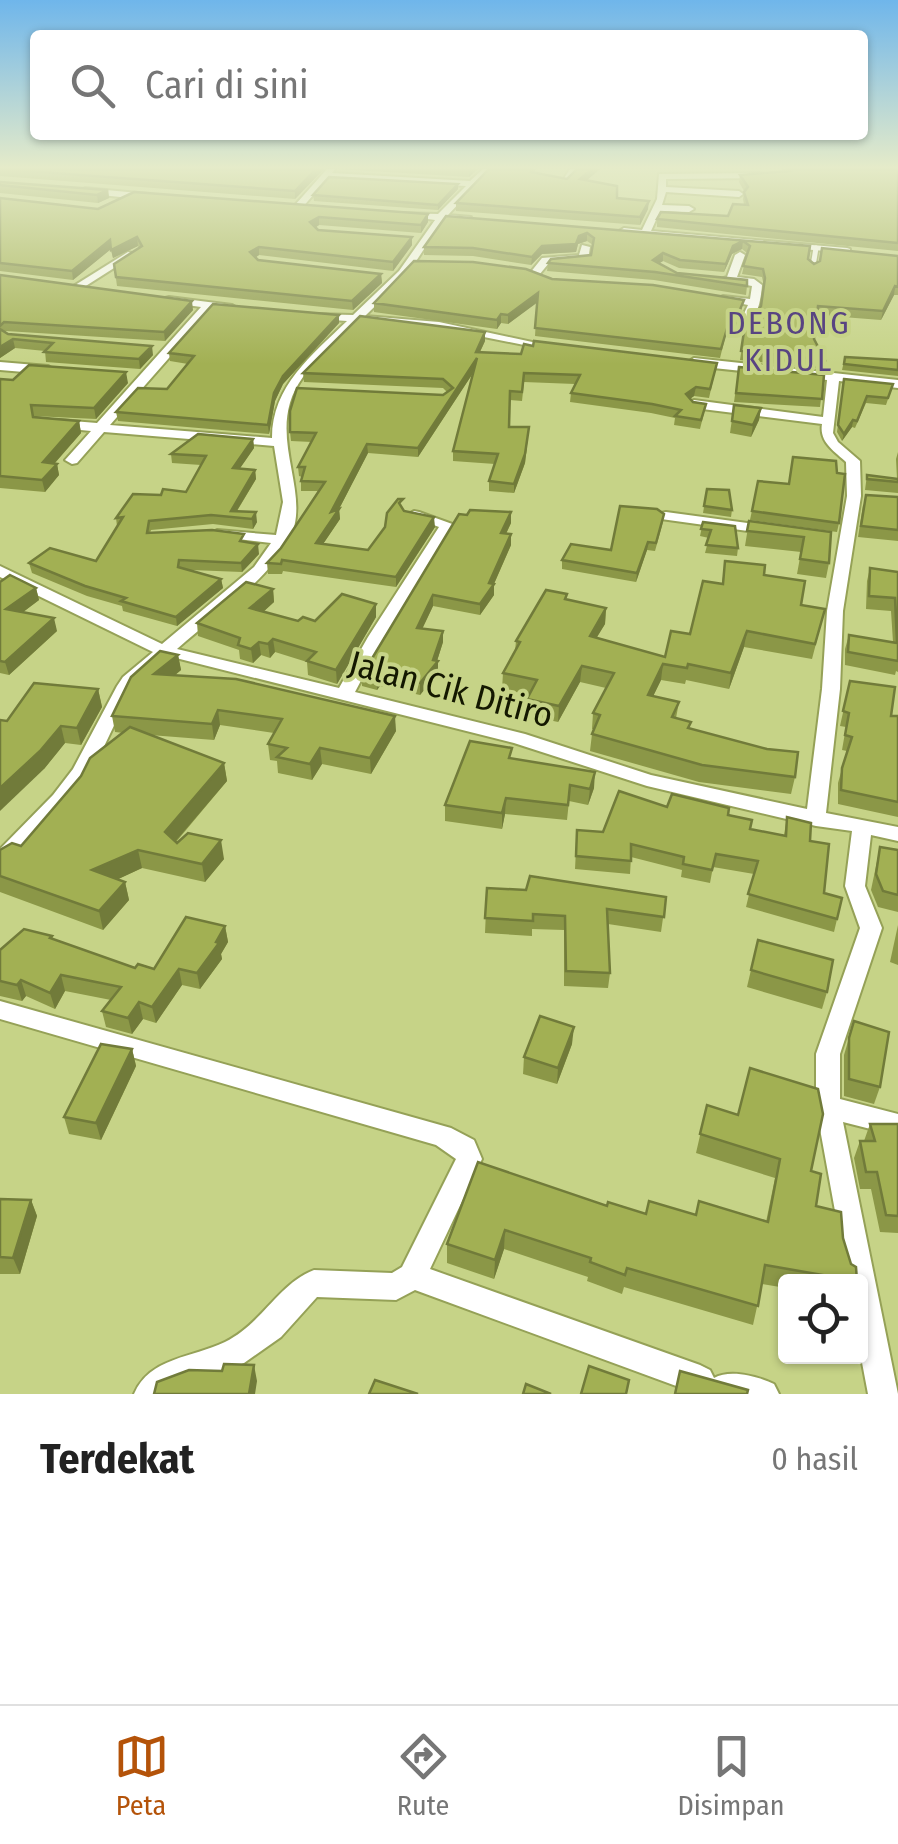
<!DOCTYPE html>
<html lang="id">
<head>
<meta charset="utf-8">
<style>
  :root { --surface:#fff; --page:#f2f2f2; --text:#222; --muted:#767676; --line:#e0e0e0; --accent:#b45309 }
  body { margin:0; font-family:"Fira Sans Condensed",sans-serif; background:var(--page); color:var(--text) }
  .controls { position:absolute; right:30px; bottom:30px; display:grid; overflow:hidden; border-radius:10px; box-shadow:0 2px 8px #0004 }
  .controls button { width:90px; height:90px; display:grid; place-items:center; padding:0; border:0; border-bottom:2px solid var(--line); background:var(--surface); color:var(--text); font:50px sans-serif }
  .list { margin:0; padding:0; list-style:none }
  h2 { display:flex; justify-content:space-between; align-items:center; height:130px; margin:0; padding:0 40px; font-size:42px }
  h2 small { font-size:32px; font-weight:400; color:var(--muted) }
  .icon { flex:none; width:55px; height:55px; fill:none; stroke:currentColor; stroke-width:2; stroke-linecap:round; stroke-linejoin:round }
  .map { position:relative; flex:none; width:898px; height:1394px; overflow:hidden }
  .search { position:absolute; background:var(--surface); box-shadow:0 2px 8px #0004; left:30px; right:30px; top:30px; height:110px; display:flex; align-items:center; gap:25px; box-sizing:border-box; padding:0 35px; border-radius:10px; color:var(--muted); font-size:38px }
  .sheet { height:310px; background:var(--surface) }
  nav { display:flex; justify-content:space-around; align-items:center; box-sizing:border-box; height:140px; border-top:2px solid var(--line); background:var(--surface); font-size:28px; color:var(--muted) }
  nav a { display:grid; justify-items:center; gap:5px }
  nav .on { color:var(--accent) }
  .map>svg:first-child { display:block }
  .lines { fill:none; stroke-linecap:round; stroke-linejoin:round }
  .service-casing { stroke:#95a157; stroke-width:8 }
  .minor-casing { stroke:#95a157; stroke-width:4 }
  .service { stroke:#fff; stroke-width:5 }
  .minor { fill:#fff; fill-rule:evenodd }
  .wall { fill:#8b9747 }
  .shaded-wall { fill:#717b3a }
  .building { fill:#a2b053; stroke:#717b3a; stroke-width:2.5 }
  .labels { text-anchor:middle; stroke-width:8; stroke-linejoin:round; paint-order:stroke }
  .far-quarter-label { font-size:32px; letter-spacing:2.5px; fill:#584482; stroke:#c6d387 }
  .street-label { font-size:35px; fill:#141800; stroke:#c6d387 }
</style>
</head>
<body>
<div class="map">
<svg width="898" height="1394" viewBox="0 0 898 1394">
  <rect width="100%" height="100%" fill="#c6d387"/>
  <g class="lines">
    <g class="service-casing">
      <polyline id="service" points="813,266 816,248"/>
    </g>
    <g class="minor-casing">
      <g id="minor">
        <path d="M327,169h8l-3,4 138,8 13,-12h8l-43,46 23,2v4l-28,-1 -36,55 -42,41 74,6 121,26 -6,3 -115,-23 -80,-6c-18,18 -41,35 -56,55 -42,57 13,116 -15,165 -25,43 -74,74 -111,107l162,39 29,-51 71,-110 -32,-12 7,-4 5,1 36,13 -71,112 -29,55 170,42 126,41 156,34 15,-120 5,-78 20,-115 -1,-34c-12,-11 -27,-20 -24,-38l-128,-16 -6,-4 6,-4 129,17 4,-37 -133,-14 -6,-4 6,-4 204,22v8l-59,-7 -6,52 5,9 22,19 1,35 -18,115 -3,78 -14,124 72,14v14l-27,-6 -6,51 17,42 -42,126v45l58,15v22l-55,-14 55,272h-30l-8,-42v-70h-12l-32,-175v-53l44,-126 -15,-42 7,-55 -36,-5 -169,-40 -133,-43 -346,-87 -37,34 -33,69 -21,32 -70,75 -7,2v-19l53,-54 20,-26 44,-83 6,-9 30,-25 -153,-75v-11l162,78 92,-77 17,-24 -49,-6 -5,-1v-6l59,5 7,-33 -9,-56 -170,-14 -27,31 -5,1 -7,-4 26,-29 -31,-3 -6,-4 6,-4 37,3 104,-116 -36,-5v-4l4,-1 63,8 5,3 -5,3 -20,-2 -102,116 162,13c0,-52 40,-83 75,-117l-29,-2 -5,-3 1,-2 39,1 46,-44 36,-51 -36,-5 2,-2 37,1 28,-28 -138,-8 -27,31h-6v-4z"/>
        <polygon points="570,169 578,169 567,183 561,183"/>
        <polygon points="761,173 764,178 666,179 666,187 739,191 743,194 739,197 666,192 662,205 689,206 694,209 689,212 660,211 651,231 847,248 850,249 850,253 645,236 619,231 624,228 642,230 657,199 659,174"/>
        <polygon points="85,188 149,194 153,197 149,200 82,193"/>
        <polygon points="582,245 590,247 588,260 549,263 539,275 530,273 542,258 579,255"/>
        <polygon points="128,252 136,254 81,289 72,287"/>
        <path d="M740,252l5,3 -8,22 17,2 8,6c-1,15 -5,36 -18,44l-6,-3 10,-21 -30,-6 5,-3 27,3 2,-13 -34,-6 9,-3 8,-22z"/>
        <polygon points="0,362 48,366 54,370 48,374 0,370"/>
        <polygon points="666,512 770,526 777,530 770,534 661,519 661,513"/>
        <path d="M0,1001l451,127 23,12 8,19 -52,110 270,96 10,5 4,8c16,-9 43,-2 60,6l5,10h-66l-2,-5 -13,5 -283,-104 -19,10 -79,-3 -36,40 -37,26 -70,26 -5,5h-35c16,-37 58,-36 91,-52 38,-19 53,-58 89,-72l78,3 10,-6 54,-108 -20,-14 -436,-126z"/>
      </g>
    </g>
    <use href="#service" class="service"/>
    <use href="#minor" class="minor"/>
  </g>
  <g class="wall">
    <polygon points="0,169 324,169 295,199 0,176"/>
    <polygon points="336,169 478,169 469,177"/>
    <polygon points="489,169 536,169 534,172 567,179 577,169 600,169 587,180 617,198 648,209 640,225 456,211 456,203"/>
    <polygon points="733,169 898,169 898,251 657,227 657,219 728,216 744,205 743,199 744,191 739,182 740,175 784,172 782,169"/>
    <polygon points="0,182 108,190 109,198 98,203 0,193"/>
    <polygon points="458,184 458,189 438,210 314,201 313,195"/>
    <polygon points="0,198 98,209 428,222 421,233 319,225 315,228 318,230 412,237 412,245 393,271 259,255 255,258 258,260 381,274 382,283 353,310 117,286 114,264 139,248 138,246 113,258 111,249 73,280 0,271"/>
    <polygon points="446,216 810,246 808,259 814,264 898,256 898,295 894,295 881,320 817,315 814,339 825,360 823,369 740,360 744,334 727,330 720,358 535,336 537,302 508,324 501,323 497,329 374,312 374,303 552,279 742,308 738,319 748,323 761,306 764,286 762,277 742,274 747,253 742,249 732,254 724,272 679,268 663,261 659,263 677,273 747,286 746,295 654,280 547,271 548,263 591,255 593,245 587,241 578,244 576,252 542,254 531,265 473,256 424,255 424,247"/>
    <polygon points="0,275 193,310 165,341 6,331 5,333 8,334 153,355 140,369 46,362 45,351 15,348 0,358"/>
    <polygon points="339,315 339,323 283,384 275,401 269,434 118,421 116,412 167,389 188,364 170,361 169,353"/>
    <polygon points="485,341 480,352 521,354 533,346 717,363 709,398 694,396 690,399 704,413 700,429 674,425 675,418 651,413 570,402 571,393 575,384 524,382 522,401 510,400 509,427 529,427 525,463 514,493 489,491 489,481 495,464 453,461 453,451 473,373 418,457 368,453 339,509 340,519 323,544 368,550 403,510 435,527 396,587 283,571 282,574 268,574 267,563 281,548 318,491 301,491 301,481 302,477 299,476 298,467 312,442 291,441 290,432 443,395 447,392 443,388 304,382 303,373"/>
    <polygon points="845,357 898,360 898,376 842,370"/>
    <polygon points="739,367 824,375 820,407 734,402"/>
    <polygon points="0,379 128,383 96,419 33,416 79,421 81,433 55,463 57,464 59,475 45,492 0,488"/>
    <polygon points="844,379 893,384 886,405 866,403 855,428 852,427 842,441 837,432"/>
    <polygon points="734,405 761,408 759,420 751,437 730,433"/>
    <polygon points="253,439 254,448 240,468 255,470 256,479 237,511 257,522 253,529 213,524 151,530 150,533 245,542 259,554 242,572 191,570 221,579 223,588 177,626 123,611 122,606 87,596 32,573 29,563 96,561 117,526 116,518 161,495 186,492 201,465 172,463 171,454"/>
    <polygon points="898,452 898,493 865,490 867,475 897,479 896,459"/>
    <polygon points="758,481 839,523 837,532 750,520"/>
    <polygon points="707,489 732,510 731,517 703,513"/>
    <polygon points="898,497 898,541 858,537 863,505"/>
    <polygon points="459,514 511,523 506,534 511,534 511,545 494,584 494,595 480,615 433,606 422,629 443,642 437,661 438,673 420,695 380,686 377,690 362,686 362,675"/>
    <polygon points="749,521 831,532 829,563 826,578 797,574 801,552 745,546"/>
    <polygon points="663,522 655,551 647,550 636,582 562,569 562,560 611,550"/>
    <polygon points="703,522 738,548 737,556 705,553 709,538 700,536"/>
    <polygon points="725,561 764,575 801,605 825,609 812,659 744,647 729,689 686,680 685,684 661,680 653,696 679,702 676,718 690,729 795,777 791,794 699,782 590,751 592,734 594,730 592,729 593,713 606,688 580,682 558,722 526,715 527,699 529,695 502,689 503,673 515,651 516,641 567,599 606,608 605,624 596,638 665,657 690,634 722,584"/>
    <polygon points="870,568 898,572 898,672 896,671 895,675 845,665 845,649 849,635 893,642 891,611 866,609 867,581"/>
    <polygon points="0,582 36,588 39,600 23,612 57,631 9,675 0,673"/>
    <polygon points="273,589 274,602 263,612 298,621 315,621 376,604 376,617 337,684 308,675 307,662 275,652 270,658 261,655 253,663 240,659 239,650 198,636 197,623"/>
    <polygon points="178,655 181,670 174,676 396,731 371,774 322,764 312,780 278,773 277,761 270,760 268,744 274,733 220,725 214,740 150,735 224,763 227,781 176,842 224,859 205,882 142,868 118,879 125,882 129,900 103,930 0,892 0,850 21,846 124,733 115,732 112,716"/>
    <polygon points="850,681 891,716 898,716 898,817 838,804 838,783 847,751 842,750 846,727 840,726"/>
    <polygon points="98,689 102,707 81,745 65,743 44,769 7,721"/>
    <polygon points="512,758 594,788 588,805 569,801 567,820 505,814 502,829 445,821 445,805"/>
    <polygon points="667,807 728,815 750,829 784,835 787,817 810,841 824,893 842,898 834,932 746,907 754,874 713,867 710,883 681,877 682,870 631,857 630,874 575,869 577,830 603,832"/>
    <polygon points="880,847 898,850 898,912 878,907 871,890"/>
    <polygon points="487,888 666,897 661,932 608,924 610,973 608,988 564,986 564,930 532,929 532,936 485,933"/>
    <polygon points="898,925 898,965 890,962"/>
    <polygon points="225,926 228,942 221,954 222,959 200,989 182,985 156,1023 143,1019 132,1034 106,1027 102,1011 111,1000 65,991 55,1009 26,996 22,1001 0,996 0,950 52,936 53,939 135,968 154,969"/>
    <polygon points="758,940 827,992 822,1009 747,987"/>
    <polygon points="854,1021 880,1087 874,1104 844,1096 844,1055"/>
    <polygon points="572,1044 557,1084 523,1074 524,1057"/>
    <polygon points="132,1049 136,1066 101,1140 69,1134 64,1117"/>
    <polygon points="707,1105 811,1171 816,1206 843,1238 857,1282 786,1282 786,1288 762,1284 753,1325 624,1287 622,1294 587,1281 588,1277 504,1249 494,1279 447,1263 447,1244 607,1206 646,1214 696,1215 766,1222 775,1178 696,1153"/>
    <polygon points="870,1124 898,1124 898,1233 880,1232 871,1189 860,1189 854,1158 860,1141 864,1141"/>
    <polygon points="0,1199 31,1200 37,1216 20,1274 0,1274"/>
  </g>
  <g class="shaded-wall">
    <polygon points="316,169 324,169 295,199 295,191"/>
    <polygon points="470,169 478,169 469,177 469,170"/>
    <polygon points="592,169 600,169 580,186 580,179"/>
    <polygon points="458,184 458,189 438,210 438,205"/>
    <polygon points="108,190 109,198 98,203 97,195"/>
    <polygon points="649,201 648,209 640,225 640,217"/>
    <polygon points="428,214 428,222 421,233 421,225"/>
    <polygon points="319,217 319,225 310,231 310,222"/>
    <polygon points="587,233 587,241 578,244 576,252 542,254 531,265 532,257 542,246"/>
    <polygon points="137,237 138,246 113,258 111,250"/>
    <polygon points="412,237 412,245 393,271 393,262"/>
    <polygon points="110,240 111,249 73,280 72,271"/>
    <polygon points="743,241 742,249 732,254 724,272 726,264 733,246"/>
    <polygon points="259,247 259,255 250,261 250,252"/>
    <polygon points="663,253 663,261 652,268 653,260"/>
    <polygon points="381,274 382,283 353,310 352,301"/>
    <polygon points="895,286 894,295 881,320 883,311"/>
    <polygon points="538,293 538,302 508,324 508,315"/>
    <polygon points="192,301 193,310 165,341 164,332"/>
    <polygon points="501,314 501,323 497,329 497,320"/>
    <polygon points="339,315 339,323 283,384 275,401 269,434 268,425 274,393 283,376"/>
    <polygon points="485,332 485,341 476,360 476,352"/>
    <polygon points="13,339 15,348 0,358 0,347"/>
    <polygon points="152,346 153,355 140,369 139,359"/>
    <polygon points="477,358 477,367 418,457 418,448"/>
    <polygon points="126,372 128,383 96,419 94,408"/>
    <polygon points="696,387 694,396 684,403 686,394"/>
    <polygon points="761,408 759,420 751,437 753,425"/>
    <polygon points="853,420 852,427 842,441 844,434"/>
    <polygon points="79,421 81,433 45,474 43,462"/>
    <polygon points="529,427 525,463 514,493 514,484"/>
    <polygon points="253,439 254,448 234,477 233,468"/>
    <polygon points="367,444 368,453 339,509 340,519 317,553 316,543"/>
    <polygon points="57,464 59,475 45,492 42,480"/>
    <polygon points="255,470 256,479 233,517 231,511"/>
    <polygon points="256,512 257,522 253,529 252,519"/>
    <polygon points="511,512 511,523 501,544 501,533"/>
    <polygon points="434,517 435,527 396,587 396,577"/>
    <polygon points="511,534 511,545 493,586 494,584 494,595 480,615 480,604"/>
    <polygon points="648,542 647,550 636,582 637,573"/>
    <polygon points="258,544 259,554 242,572 241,563"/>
    <polygon points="221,579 223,588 177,626 176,617"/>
    <polygon points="36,588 39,600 10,622 6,609"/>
    <polygon points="273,589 274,602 252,622 250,608"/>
    <polygon points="433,595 433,606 417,640 417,628"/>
    <polygon points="376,604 376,617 337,684 336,670"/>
    <polygon points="606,608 605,624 588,652 590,636"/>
    <polygon points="54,618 57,631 9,675 5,662"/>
    <polygon points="443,631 443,642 436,664 438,661 438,673 420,695 420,683 433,660"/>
    <polygon points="747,631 744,647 729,689 731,673"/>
    <polygon points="273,639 275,652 270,658 268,644"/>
    <polygon points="259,642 261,655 253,663 251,649"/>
    <polygon points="178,655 181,670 157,690 154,674"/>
    <polygon points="663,664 661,680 646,711 648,695"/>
    <polygon points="582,666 580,682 558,722 559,706"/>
    <polygon points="380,675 380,686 377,690 377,679"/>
    <polygon points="98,689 102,707 81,745 77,728"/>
    <polygon points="218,710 220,725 214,740 212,724"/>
    <polygon points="395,716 396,731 371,774 370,758"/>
    <polygon points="61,726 65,743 44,769 0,811 0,788"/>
    <polygon points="320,748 322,764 312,780 310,764"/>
    <polygon points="224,763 227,781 168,850 165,832"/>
    <polygon points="595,772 594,788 588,805 590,789"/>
    <polygon points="506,798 505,814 502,829 502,813"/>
    <polygon points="221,840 224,859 205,882 202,864"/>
    <polygon points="138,850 142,868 97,889 92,870"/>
    <polygon points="125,882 129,900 103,930 99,911"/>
    <polygon points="225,926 228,942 221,954 222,959 200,989 197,973"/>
    <polygon points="179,969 182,985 156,1023 152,1007"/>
    <polygon points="61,975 65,991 55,1009 50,993"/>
    <polygon points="21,980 26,996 22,1001 17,985"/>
    <polygon points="139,1002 143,1019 132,1034 128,1018"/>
    <polygon points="574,1027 572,1044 557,1084 558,1068"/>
    <polygon points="132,1049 136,1066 101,1140 96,1123"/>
    <polygon points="31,1200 37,1216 20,1274 13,1258"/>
    <polygon points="505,1230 504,1249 494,1279 495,1260"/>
    <polygon points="254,1365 257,1381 255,1394 249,1394"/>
  </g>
  <g class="building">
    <polygon points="0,169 316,169 295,191"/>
    <polygon points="489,169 532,169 531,172 567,179 577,169 592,169 580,179 617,186 617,198 649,201 640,217 456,203"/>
    <polygon points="788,169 898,169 898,243 657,219 661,212 728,216 733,204 748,205 744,192 748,187 740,175 790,171"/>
    <polygon points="329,177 458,184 438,205 313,195"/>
    <polygon points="0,182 108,190 97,195 0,185"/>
    <polygon points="134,192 428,214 421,225 319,217 310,222 318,230 412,237 393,262 259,247 250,252 258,260 381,274 352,301 116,277 114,264 142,246 137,237 111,250 110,240 72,271 0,263 0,198 98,209"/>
    <polygon points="446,216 810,246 808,259 814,264 820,261 822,248 898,256 898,287 895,286 883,311 818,306 814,339 825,360 741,351 745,325 729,322 721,349 535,328 538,293 508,315 501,314 497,320 374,303 414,261 473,262 526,269 552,279 653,285 744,300 736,319 748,323 761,306 765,278 763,269 743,266 750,246 743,241 733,246 726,264 680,260 663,253 653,260 677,273 747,280 747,286 655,272 548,263 551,259 591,255 594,238 587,233 579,236 576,244 542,246 532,257 473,248 424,247"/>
    <polygon points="0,275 192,301 164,332 4,322 0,326"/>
    <polygon points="213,304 339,315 283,376 274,393 268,425 116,412 138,388 167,389 194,356 169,353"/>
    <polygon points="360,316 485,332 476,352 521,354 524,344 533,346 534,341 717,363 710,389 696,387 686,394 693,402 706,404 701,420 675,416 681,410 652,404 571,393 580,375 524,373 522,392 510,391 509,427 529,427 525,454 514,484 489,481 498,454 453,451 477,358 418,448 367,444 331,512 339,509 316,543 368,550 385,527 387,513 398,499 403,499 399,503 404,511 434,517 396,577 282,560 281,564 267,563 281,548 325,482 301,481 305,467 298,467 316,433 290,432 290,411 297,388 443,395 453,388 443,379 303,373"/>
    <polygon points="0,329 8,334 152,346 139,359 44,352 53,343 13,339 0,347"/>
    <polygon points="845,357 898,360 898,370 844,364"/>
    <polygon points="29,365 126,372 94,408 31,405 33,417 79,421 43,462 57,464 42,480 0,476 0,379 13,380"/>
    <polygon points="739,367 824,375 822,399 736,393"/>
    <polygon points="844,379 893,384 888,398 867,396 857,421 853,420 844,434 838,425"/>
    <polygon points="734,405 761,408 753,425 732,421"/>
    <polygon points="198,434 253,439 233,468 255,470 231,511 256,512 252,519 211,515 149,521 147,533 212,530 244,534 240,541 258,544 241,563 179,560 178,567 221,579 176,617 121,601 126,598 85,586 29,563 50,548 96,561 123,517 116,518 133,494 161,495 163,489 186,492 206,456 171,454"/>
    <polygon points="793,457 836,461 837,473 845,474 839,523 752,511 758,481 789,484"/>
    <polygon points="867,475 898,479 898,482 867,479"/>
    <polygon points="707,489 729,490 732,510 704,506"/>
    <polygon points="866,495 898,497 898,530 861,526"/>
    <polygon points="620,506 657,509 664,514 656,543 648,542 637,573 562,560 571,544 611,550"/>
    <polygon points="470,510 511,512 501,533 511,534 489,583 494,584 480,604 433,595 417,628 443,631 433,660 438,661 420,683 380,675 377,679 362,675 459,514 467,515"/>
    <polygon points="749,521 831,532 829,563 800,559 804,537 747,531"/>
    <polygon points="703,522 735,526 738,548 706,545 711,530 701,529"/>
    <polygon points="725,561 765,565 764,575 805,581 801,605 825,609 815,644 747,631 731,673 688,664 687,668 663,664 648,695 679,702 672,717 691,722 688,728 767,749 798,752 795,777 702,765 592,734 600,715 593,713 614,673 582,666 559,706 527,699 537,680 503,673 520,642 516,641 546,590 567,594 565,599 606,608 590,636 665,657 671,631 690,634 703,581 723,584"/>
    <polygon points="870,568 898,572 898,661 848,652 849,635 897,643 895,598 869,596"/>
    <polygon points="10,575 36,588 6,609 54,618 5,662 0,661 0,582"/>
    <polygon points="246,582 273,589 250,608 298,621 303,617 315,621 342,594 376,604 336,670 307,661 316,652 273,639 268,644 259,642 251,649 238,645 240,638 197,623"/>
    <polygon points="160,651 178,655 154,674 236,679 395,716 370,758 320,748 310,764 277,757 287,748 268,744 282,719 218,710 212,724 112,716 131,677"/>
    <polygon points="850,681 895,687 891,716 898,716 898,802 841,790 842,768 852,737 845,735 849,713 843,711"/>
    <polygon points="34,683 98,689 77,728 61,726 40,751 0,788 0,720 7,721"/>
    <polygon points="130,727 224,763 165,832 177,843 188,833 221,840 202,864 138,850 92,870 125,882 99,911 0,876 0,850 12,843 21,846 81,776 90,758"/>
    <polygon points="470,741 512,748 509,758 595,772 590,789 570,785 568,805 506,798 502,813 445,805"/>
    <polygon points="619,791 667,807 672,794 729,808 728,815 752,820 750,829 786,836 787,817 811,823 810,841 829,844 824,893 842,898 837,919 748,894 758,861 716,854 712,870 683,864 684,857 631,844 631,861 576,856 577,830 603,832"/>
    <polygon points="880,847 898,850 898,895 883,891 876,874"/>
    <polygon points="530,876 666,897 664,917 607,909 610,973 566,971 565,916 533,914 533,921 485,918 487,888 526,890"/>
    <polygon points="186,917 225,926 216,942 219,943 197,973 179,969 152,1007 139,1002 128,1018 102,1011 121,987 61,975 50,993 21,980 17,985 0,981 0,950 24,929 52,936 50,938 135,968 138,964 154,969"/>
    <polygon points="758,940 833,960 827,992 751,970"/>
    <polygon points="540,1016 574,1027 558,1068 524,1057"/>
    <polygon points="854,1021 889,1032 880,1087 849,1079 849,1038"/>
    <polygon points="101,1044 132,1049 96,1123 64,1117"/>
    <polygon points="750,1068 818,1089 823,1114 811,1171 821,1174 816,1206 841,1212 843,1238 851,1264 856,1267 857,1281 765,1265 758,1306 627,1268 625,1275 590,1262 591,1258 505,1230 495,1260 447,1244 478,1162 607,1206 608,1202 646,1214 649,1201 696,1215 699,1201 768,1222 780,1159 700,1134 707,1105 738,1115"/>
    <polygon points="870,1124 898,1124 898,1216 886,1215 877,1172 866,1172 860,1141 875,1141"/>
    <polygon points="0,1199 31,1200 13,1258 0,1257"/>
    <polygon points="224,1364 254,1365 249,1394 154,1394 157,1382 189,1370 222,1371"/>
    <polygon points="589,1366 629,1380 626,1394 581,1394"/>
    <polygon points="680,1371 748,1390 747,1394 675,1394"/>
    <polygon points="375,1380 418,1394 369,1394"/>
    <polygon points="526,1384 551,1394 523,1394"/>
  </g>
  <linearGradient id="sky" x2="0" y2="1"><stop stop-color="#6fb6eb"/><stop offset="0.46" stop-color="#e5ebc9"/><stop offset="1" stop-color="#e5ebc9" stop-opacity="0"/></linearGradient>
  <rect width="898" height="364" fill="url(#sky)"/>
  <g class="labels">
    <g class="far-quarter-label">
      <text x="789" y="334">DEBONG<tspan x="789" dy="37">KIDUL</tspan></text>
    </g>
    <g class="street-label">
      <text transform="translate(451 689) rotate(15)" y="12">Jalan Cik Ditiro</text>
    </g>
  </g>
</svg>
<div class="controls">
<button><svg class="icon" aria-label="locate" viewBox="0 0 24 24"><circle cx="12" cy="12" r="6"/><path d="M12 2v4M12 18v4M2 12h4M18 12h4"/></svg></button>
</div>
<div class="search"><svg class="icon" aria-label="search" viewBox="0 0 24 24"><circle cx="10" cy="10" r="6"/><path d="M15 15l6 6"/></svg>Cari di sini</div>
</div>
<section class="sheet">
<h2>Terdekat<small>0 hasil</small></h2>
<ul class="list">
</ul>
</section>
<nav>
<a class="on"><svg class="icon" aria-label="map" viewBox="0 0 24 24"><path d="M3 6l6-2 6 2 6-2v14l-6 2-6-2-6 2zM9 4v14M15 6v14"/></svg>Peta</a>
<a><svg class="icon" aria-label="directions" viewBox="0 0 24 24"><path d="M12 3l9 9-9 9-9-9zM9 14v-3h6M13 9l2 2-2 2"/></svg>Rute</a>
<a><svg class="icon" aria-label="saved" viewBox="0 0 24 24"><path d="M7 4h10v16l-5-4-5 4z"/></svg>Disimpan</a>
</nav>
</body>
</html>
